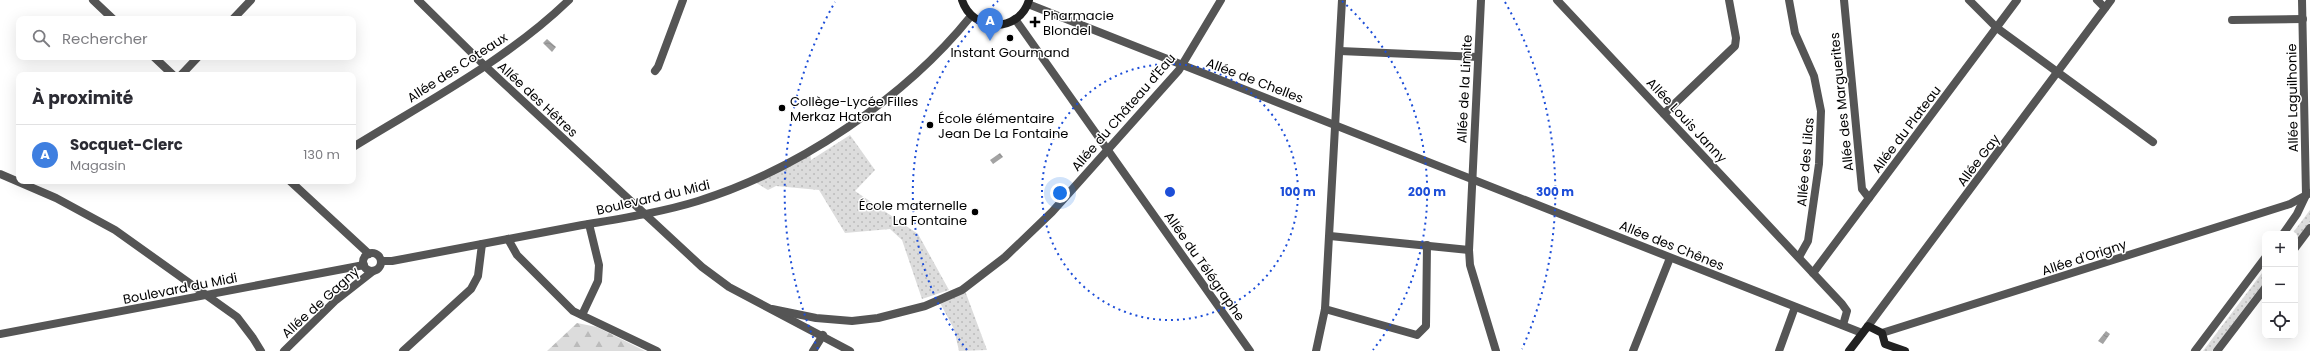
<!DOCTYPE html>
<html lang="fr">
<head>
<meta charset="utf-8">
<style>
  :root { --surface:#fff; --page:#f7f7f7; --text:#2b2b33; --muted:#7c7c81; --line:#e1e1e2; --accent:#111827 }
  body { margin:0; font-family:Poppins,sans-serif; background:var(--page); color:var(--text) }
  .controls { position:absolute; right:12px; bottom:12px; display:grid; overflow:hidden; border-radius:8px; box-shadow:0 4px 16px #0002 }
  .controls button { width:36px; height:36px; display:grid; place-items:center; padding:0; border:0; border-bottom:1px solid var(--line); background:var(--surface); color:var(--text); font:20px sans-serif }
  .you { position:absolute; left:1060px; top:193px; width:14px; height:14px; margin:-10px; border:3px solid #fff; border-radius:50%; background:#1a73e8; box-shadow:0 0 0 6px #1a73e833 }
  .badge { display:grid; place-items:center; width:26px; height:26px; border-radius:50%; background:var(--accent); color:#fff; font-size:13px; font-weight:700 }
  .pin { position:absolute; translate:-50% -33px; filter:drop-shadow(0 1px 2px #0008) }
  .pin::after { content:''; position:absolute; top:21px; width:14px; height:12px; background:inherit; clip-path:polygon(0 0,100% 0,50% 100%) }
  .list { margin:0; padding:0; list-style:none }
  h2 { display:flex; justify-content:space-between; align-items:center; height:52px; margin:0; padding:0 16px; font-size:17px }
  h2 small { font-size:13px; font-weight:400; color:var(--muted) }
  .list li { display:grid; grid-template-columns:26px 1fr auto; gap:12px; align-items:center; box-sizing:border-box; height:60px; padding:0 16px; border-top:1px solid var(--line) }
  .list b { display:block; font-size:15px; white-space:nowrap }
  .list p { margin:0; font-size:13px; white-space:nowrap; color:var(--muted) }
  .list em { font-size:13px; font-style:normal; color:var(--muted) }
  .icon { flex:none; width:22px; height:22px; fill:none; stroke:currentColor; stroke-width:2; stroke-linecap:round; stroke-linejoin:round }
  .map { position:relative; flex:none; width:2310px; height:351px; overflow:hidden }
  .search { position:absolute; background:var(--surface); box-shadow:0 4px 16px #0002; left:16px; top:16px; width:340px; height:44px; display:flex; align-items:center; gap:10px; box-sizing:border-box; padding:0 14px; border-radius:8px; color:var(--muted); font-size:15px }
  .panel { position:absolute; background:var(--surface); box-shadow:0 4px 16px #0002; left:16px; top:72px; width:340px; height:112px; border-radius:8px }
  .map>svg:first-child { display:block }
  .grass { fill:url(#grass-dots) }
  .forest { fill:url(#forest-firs) }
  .water { fill:url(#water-waves) }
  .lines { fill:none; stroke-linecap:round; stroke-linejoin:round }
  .minor { stroke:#555; stroke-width:8 }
  .tertiary { stroke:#555; stroke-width:8 }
  .secondary { stroke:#222; stroke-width:8 }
  .ring { fill:none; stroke:#1d4ed8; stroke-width:2; stroke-dasharray:2 4 }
  .poi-dot { fill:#000; stroke:#fff; stroke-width:1.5 }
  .labels { text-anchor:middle; stroke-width:3; stroke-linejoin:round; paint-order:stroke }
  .poi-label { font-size:13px; fill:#000; stroke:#fff; text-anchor:start }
  .street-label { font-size:13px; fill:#000; stroke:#fff }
  .centre { fill:#1d4ed8; stroke:#fff; stroke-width:2 }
  .ring-label { font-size:12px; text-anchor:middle; font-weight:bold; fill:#1d4ed8; stroke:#fff; stroke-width:3; stroke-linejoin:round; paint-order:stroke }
</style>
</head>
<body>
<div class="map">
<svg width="2310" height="351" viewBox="0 0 2310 351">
  <defs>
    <pattern id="grass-dots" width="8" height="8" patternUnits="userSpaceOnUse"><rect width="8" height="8" fill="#dcdcdc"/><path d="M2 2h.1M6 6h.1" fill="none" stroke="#bbb" stroke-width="1.8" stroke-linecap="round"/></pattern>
    <pattern id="forest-firs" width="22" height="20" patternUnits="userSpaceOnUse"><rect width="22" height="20" fill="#dcdcdc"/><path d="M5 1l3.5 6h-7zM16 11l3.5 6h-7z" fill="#bbb"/></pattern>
    <pattern id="water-waves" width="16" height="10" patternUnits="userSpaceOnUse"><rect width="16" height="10" fill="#a3a3a3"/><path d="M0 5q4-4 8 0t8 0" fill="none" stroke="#8b8b8b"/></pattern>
  </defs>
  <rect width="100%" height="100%" fill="#fff"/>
  <g class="grass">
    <polygon points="850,135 875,170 855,191 918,234 949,290 922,299 902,240 890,229 845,233 819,190 776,186 768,190 753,181 810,152 811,160"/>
    <polygon points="2310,210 2310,222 2295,242 2295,234 2292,234"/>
    <polygon points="2265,269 2265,281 2212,351 2203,351"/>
    <polygon points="964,288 987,350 959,351 954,329 939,301"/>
  </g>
  <polygon class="forest" points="577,323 597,327 645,351 547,351"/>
  <g class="water">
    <polygon points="547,39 556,47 552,52 543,43"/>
    <polygon points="1000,153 1003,157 993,164 990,160"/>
    <polygon points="2106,331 2110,334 2103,344 2098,341"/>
  </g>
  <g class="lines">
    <g class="minor">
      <polyline points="93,0 113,19"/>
      <polyline points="418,0 484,65 702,267 729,287 850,351"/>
      <polyline points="1481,0 1469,250 1470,265 1496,351"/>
      <polyline points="1557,0 1842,304 1847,311 1843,325"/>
      <polyline points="1789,0 1795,33 1814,76 1821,111 1819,164 1808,241 1799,257"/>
      <polyline points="1844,0 1862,189 1869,198"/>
      <polyline points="1969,0 1997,28 2153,142"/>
      <polyline points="2097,0 2105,8"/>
      <polyline points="233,19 251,0"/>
      <polyline points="1015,19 1250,351"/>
      <polyline points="2232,20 2303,19"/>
      <polyline points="1340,51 1478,57"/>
      <polyline points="154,57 173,75"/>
      <polyline points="655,71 658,67 683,0"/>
      <polyline points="181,75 198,57"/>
      <polyline points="1664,114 1735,46 1736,38 1729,0"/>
      <path d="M353,147c73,-45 154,-87 216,-147"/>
      <polyline points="0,174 56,198 115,230 237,317 253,338 261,351"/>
      <polyline points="290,181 369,254"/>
      <polyline points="2283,234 2297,214 2306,195 2302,0"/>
      <polyline points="1330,236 1469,250"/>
      <polyline points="508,239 517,255 573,311 657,351"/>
      <polyline points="2295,248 2310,228"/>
      <polyline points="1813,273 2017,0"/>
      <polyline points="772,309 816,318 852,321 878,318 925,306 962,290 1005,257 1052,212 1179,70 1221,0"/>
      <polyline points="1325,309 1417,335 1426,326 1427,245"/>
      <polyline points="582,315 598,281 599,265 589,224"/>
      <polyline points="1882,333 2290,204 2310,193"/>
      <polyline points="284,351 336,300 373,271"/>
      <polyline points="403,351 471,289 478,276 482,244"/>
      <polyline points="813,351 823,335"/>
      <polyline points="1316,351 1325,309 1342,0"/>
      <polyline points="1633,351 1670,258"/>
      <polyline points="1779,351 1795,307"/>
      <polyline points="2195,351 2265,258"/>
      <polyline points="2217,351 2265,288"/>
    </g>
    <g class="tertiary">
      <polyline points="1028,4 1862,333"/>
      <circle cx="372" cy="262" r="9"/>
      <path d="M381,261h11c62,-12 124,-23 185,-35 40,-7 82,-13 121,-25 100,-31 207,-103 273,-185"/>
      <polyline points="1868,326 2111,0"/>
      <polyline points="0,334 364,265"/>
    </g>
    <g class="secondary">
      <path d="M962,0c10,32 57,34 67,0"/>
      <polyline points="1849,351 1868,326 1882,333 1885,344 1905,351"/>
    </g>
  </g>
  <g class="ring">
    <circle cx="1170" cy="192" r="128"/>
    <path d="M967 350A257 257 0 0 1 998 1M1342 1A257 257 0 0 1 1373 350"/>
    <path d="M818 349A385 385 0 0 1 835 2M1505 2A385 385 0 0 1 1522 349"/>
  </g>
  <g class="poi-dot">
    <path d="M1033 16h4v4h4v4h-4v4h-4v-4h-4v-4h4z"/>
    <circle cx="1010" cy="38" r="4"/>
    <circle cx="782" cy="108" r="4"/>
    <circle cx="930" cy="125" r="4"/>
    <circle cx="975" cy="212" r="4"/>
  </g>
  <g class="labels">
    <g class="poi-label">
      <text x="1043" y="20">Pharmacie<tspan x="1043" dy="15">Blondel</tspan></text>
      <text x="1010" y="57" text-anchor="middle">Instant Gourmand</text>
      <text x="790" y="106">Collège-Lycée Filles<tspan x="790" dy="15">Merkaz Hatorah</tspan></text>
      <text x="938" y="123">École élémentaire<tspan x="938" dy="15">Jean De La Fontaine</tspan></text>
      <text x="967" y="210" text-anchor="end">École maternelle<tspan x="967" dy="15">La Fontaine</tspan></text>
    </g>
    <g class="street-label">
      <text transform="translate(457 67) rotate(-33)" y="5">Allée des Coteaux</text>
      <text transform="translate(1255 80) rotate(21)" y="5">Allée de Chelles</text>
      <text transform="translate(1464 89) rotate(-87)" y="5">Allée de la Limite</text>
      <text transform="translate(2292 98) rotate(-91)" y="5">Allée Laguilhonie</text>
      <text transform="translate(538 99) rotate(43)" y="5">Allée des Hêtres</text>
      <text transform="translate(1841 102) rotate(-96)" y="5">Allée des Marguerites</text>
      <text transform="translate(1123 112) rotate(-49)" y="5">Allée du Château d'Eau</text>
      <text transform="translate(1687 120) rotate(47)" y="5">Allée Louis Janny</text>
      <text transform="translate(1906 129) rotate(-53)" y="5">Allée du Plateau</text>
      <text transform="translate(1978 160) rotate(-53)" y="5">Allée Gay</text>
      <text transform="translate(1805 162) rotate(-85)" y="5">Allée des Lilas</text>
      <text transform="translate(653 197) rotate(-13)" y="5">Boulevard du Midi</text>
      <text transform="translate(1672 245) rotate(22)" y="5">Allée des Chênes</text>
      <text transform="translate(2084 257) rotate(-18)" y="5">Allée d'Origny</text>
      <text transform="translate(1205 266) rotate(55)" y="5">Allée du Télégraphe</text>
      <text transform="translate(180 288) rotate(-11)" y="5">Boulevard du Midi</text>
      <text transform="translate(320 302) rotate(-42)" y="5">Allée de Gagny</text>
    </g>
  </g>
  <circle cx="1170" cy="192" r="6" class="centre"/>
  <g class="ring-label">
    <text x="1298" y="196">100 m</text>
    <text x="1427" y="196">200 m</text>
    <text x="1555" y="196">300 m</text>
  </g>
</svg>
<div class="controls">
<button>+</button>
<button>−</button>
<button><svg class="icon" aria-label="locate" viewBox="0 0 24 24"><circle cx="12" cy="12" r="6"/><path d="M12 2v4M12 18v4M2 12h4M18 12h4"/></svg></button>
</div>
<div class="you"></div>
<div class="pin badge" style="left:990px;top:41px;background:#3f7fe0">A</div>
<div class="search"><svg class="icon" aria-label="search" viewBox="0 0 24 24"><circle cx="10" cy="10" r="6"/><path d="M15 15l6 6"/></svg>Rechercher</div>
<section class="panel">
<h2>À proximité<small></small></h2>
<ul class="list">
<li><span class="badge" style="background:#3f7fe0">A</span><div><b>Socquet-Clerc</b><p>Magasin</p></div><em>130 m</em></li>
</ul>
</section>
</div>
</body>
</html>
